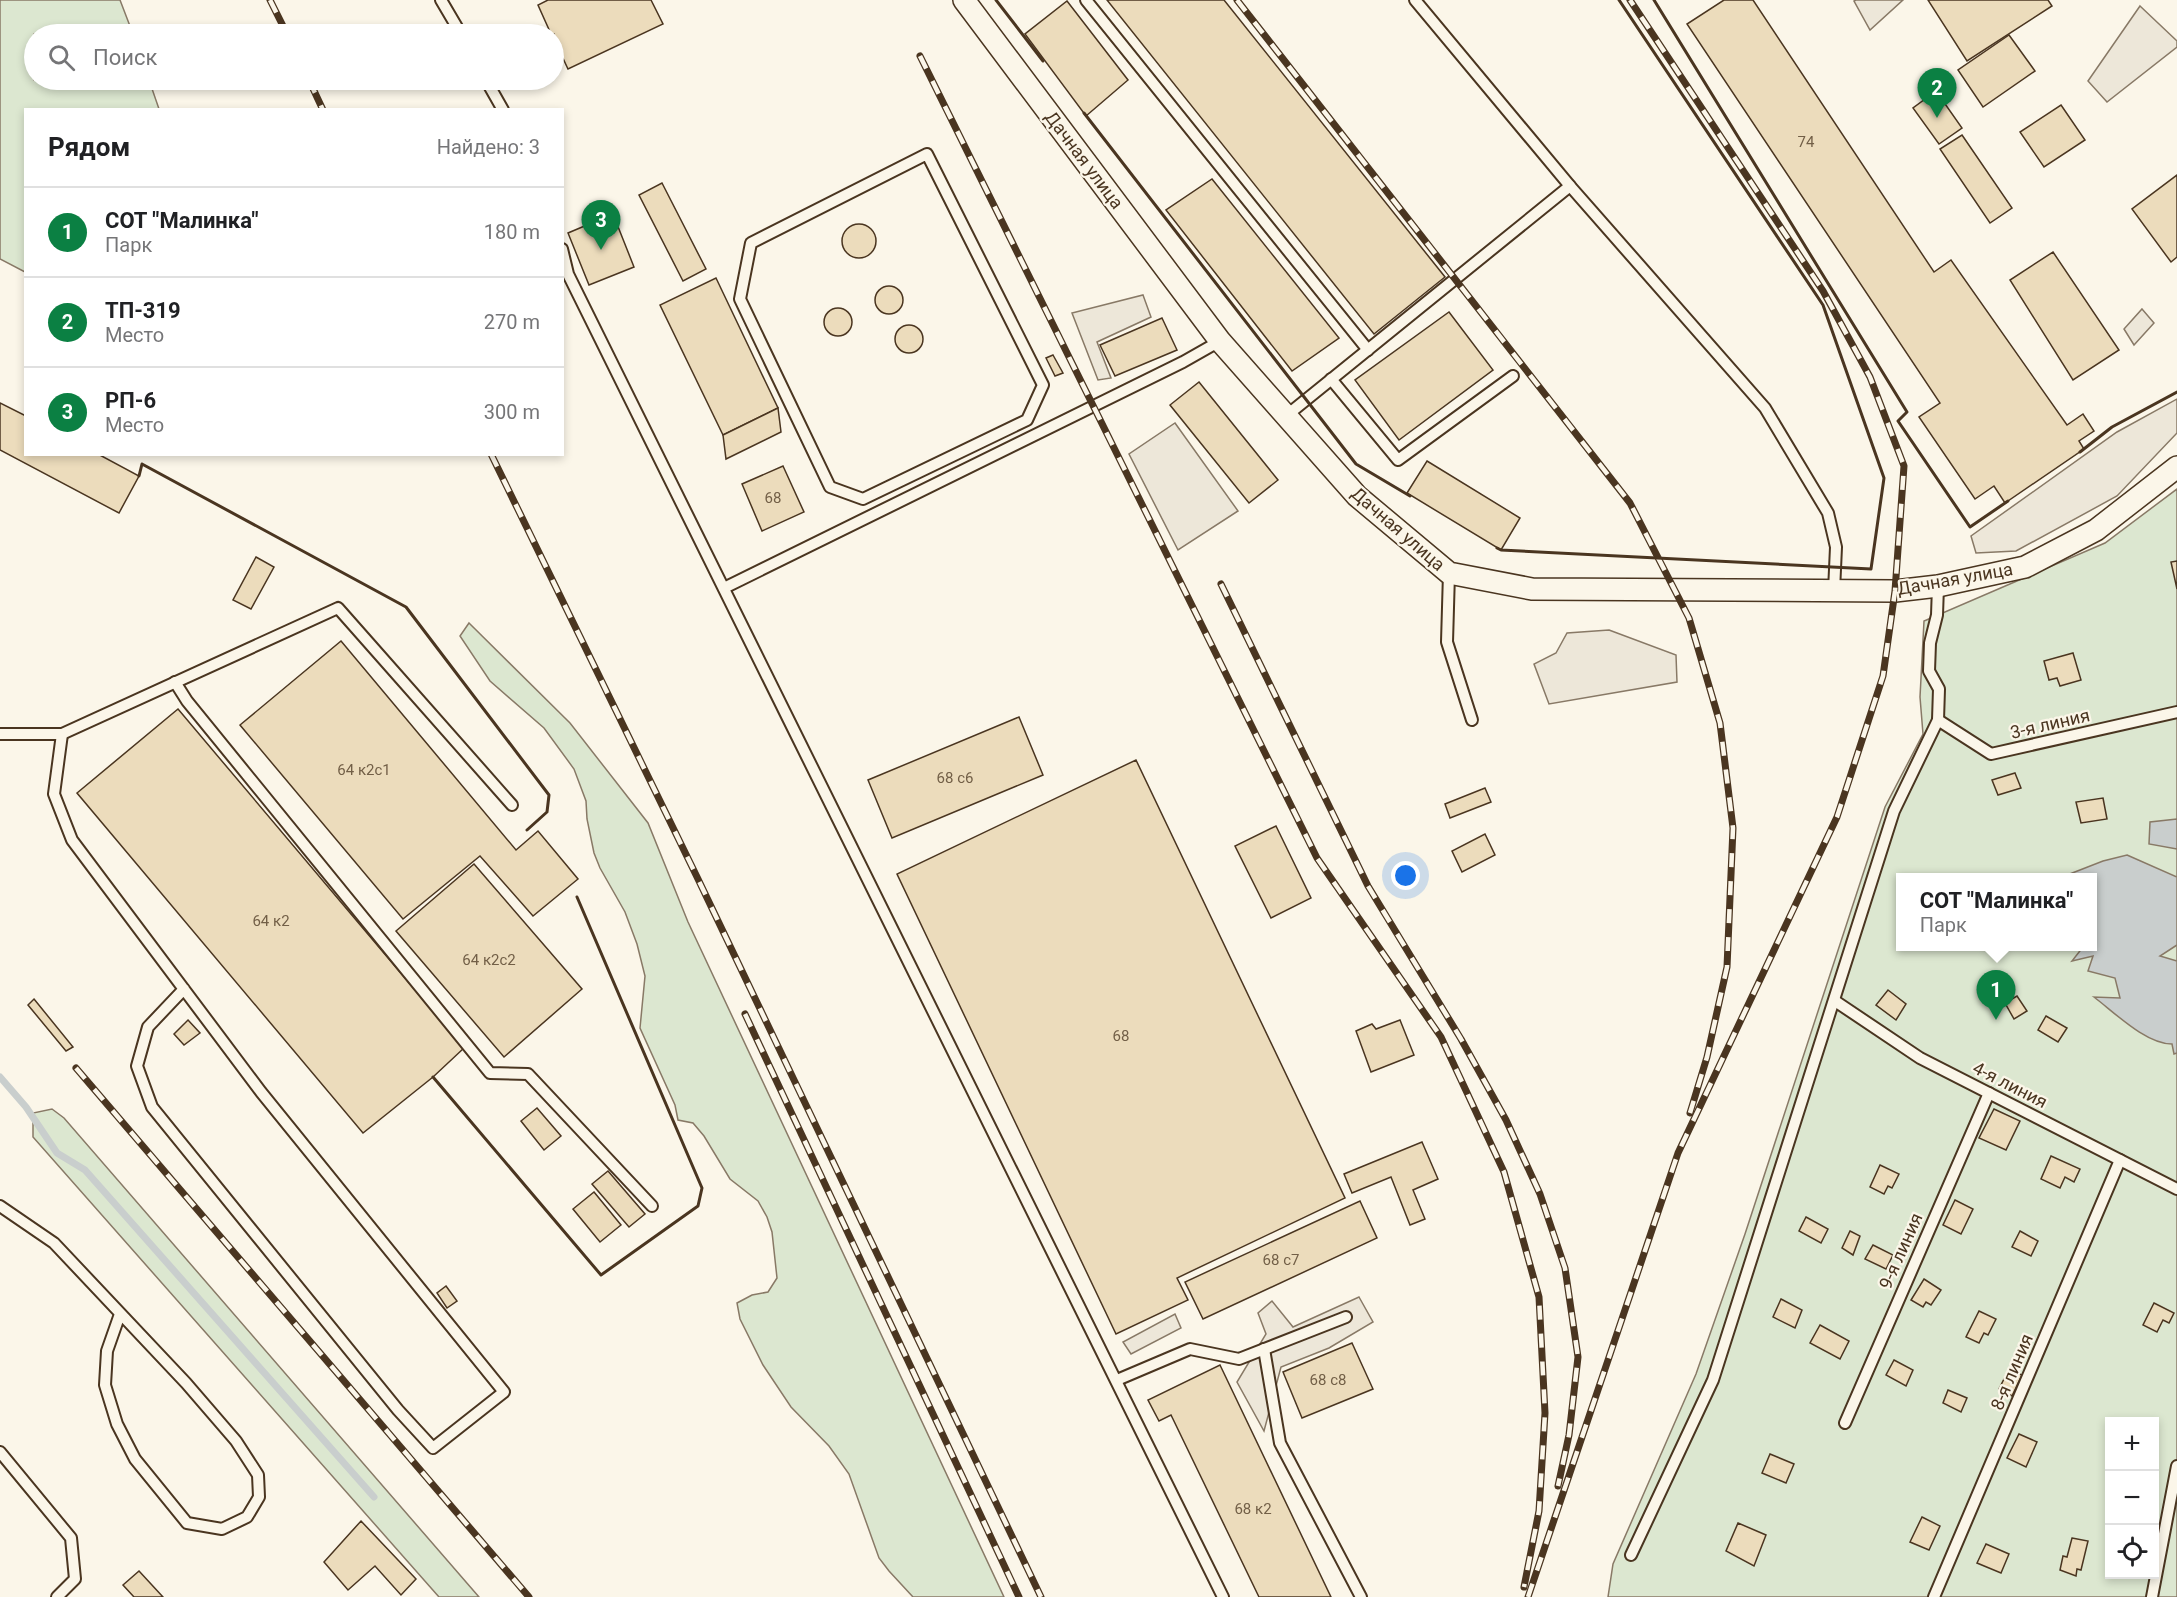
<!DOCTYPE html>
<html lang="ru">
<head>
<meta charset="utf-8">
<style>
  :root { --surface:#fff; --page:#f6f6f6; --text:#202124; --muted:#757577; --line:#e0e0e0; --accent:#0b8043 }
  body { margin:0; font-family:Roboto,sans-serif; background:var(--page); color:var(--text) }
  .controls { position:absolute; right:18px; bottom:18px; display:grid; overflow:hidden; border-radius:0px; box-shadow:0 3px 9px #0003 }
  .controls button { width:54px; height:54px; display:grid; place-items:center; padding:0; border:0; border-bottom:2px solid var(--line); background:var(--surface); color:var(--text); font:30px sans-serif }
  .you { position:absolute; left:1406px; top:876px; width:21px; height:21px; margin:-15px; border:4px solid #fff; border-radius:50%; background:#1a73e8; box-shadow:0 0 0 9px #1a73e833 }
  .badge { display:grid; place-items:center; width:39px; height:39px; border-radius:50%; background:var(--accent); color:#fff; font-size:20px; font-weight:700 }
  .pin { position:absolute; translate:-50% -50px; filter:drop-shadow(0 2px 3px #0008) }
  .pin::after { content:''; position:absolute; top:32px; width:21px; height:18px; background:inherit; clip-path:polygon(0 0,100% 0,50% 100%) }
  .popup { position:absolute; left:1896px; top:873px; width:201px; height:78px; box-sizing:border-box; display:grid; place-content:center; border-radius:0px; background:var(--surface); filter:drop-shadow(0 2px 4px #0005); font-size:20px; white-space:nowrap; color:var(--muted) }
  .popup b { font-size:22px; color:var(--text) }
  .popup::after { content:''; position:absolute; left:50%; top:100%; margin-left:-12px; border:12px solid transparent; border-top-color:var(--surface) }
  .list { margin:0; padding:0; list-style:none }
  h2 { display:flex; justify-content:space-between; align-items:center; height:78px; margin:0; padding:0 24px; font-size:26px }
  h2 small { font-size:20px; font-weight:400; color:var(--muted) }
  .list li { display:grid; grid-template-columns:39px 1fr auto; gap:18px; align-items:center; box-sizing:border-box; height:90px; padding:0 24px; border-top:2px solid var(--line) }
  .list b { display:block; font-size:22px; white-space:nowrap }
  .list p { margin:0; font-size:20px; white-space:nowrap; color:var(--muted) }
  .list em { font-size:20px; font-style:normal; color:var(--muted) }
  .icon { flex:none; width:33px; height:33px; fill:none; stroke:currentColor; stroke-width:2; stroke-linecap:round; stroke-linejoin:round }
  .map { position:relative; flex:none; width:2177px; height:1597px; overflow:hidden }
  .search { position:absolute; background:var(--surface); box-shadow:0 3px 9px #0003; left:24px; top:24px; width:540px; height:66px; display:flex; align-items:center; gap:15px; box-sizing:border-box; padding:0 21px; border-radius:33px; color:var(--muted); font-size:22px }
  .panel { position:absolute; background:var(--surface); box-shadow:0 3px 9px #0003; left:24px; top:108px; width:540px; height:348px; border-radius:0px }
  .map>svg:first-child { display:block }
  .green { fill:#dce7d0; stroke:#887966; stroke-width:1.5; fill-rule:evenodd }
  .parking { fill:#ede7d9; stroke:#887966; stroke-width:1.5 }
  .water { fill:#c9cecd; stroke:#887966; stroke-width:1.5 }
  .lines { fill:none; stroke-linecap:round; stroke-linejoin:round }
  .stream { stroke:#c9cecd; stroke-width:7 }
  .building { fill:#ecdcbc; stroke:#4a3520; stroke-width:1.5 }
  .service-casing { stroke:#4a3520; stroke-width:14 }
  .minor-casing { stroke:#4a3520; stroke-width:24 }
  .service { stroke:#fbf6e9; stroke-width:10 }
  .minor { stroke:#fbf6e9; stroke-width:21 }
  .rail-casing { stroke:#4a3520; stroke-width:7 }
  .rail { stroke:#fbf6e9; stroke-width:4.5; stroke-dasharray:14; stroke-linecap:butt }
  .wall { stroke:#4a3520; stroke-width:3 }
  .labels { text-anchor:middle; stroke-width:4.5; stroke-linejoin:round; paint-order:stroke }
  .number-label { font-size:15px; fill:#725f47 }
  .street-label { font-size:18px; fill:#4a3520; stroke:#fbf6e9 }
</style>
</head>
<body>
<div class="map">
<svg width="2177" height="1597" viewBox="0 0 2177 1597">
  <rect width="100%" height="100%" fill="#fbf6e9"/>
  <g class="green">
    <polygon points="0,0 120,0 133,34 34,34 34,80 149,80 159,109 26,110 25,272 0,259"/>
    <path d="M2177,489v1108h-569l5,-33 83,-190 49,-140 140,-427 38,-73 -3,-37 4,-76 181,-78zM1900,878h192v68h-192zM2110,1422h44v152h-44z"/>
    <polygon points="469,623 570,723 648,823 688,922 1004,1597 913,1597 889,1571 879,1558 849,1474 829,1446 791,1407 763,1365 740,1319 737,1303 752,1295 768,1292 777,1278 772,1232 767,1217 758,1201 730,1179 704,1136 693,1123 678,1120 675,1105 640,1028 645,976 637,944 625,912 600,868 594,853 587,819 586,801 574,769 544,728 490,681 460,636"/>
    <polygon points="52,1109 64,1118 479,1597 439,1597 33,1137 33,1113"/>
  </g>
  <g class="parking">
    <polygon points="1856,0 1903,0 1870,30 1854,1"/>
    <polygon points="2140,6 2177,41 2177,47 2107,102 2088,81"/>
    <polygon points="1143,295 1151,317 1097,342 1111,378 1098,380 1072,313"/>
    <polygon points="2142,309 2154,323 2134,345 2124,329"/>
    <polygon points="2177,399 2177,433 2117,496 2016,551 1976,553 1971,536 2117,432"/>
    <polygon points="1175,423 1238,511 1178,550 1129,454"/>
    <polygon points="1609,630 1676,655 1677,682 1549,704 1534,664 1556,653 1567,633"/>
    <polygon points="1359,1297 1373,1322 1329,1348 1281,1367 1264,1431 1237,1382 1266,1334 1258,1313 1272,1301 1293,1327"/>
    <polygon points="1175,1314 1181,1328 1131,1354 1123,1342"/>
  </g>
  <g class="water">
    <polygon points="2177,819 2177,849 2149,844 2150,822"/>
    <path d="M2127,855l50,22v68l-17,11 17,5v92l-3,1 -2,-10c-26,0 -57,-31 -78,-47l26,1 -5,-20 -27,-7 5,-15 -21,5 11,-14 9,-1v-68l-30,-1 41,-16z"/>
  </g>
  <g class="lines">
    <polyline class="stream" points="0,1077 26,1107 57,1153 85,1170 374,1497"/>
  </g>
  <g class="building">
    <polygon points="548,0 651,0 663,24 568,69 554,39 554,34 551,34 538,5"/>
    <polygon points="1107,0 1224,0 1445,277 1374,334"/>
    <polygon points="1724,0 1753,0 1934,272 1951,260 2067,425 2083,414 2094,431 2079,441 2084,449 2005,503 1994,486 1975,499 1919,417 1940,403 1687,24"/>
    <polygon points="1928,0 2048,0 2052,6 1967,61"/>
    <polygon points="1067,1 1128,80 1086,116 1025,34"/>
    <polygon points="2009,35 2035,71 1983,107 1958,70"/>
    <polygon points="1936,91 1962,128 1939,144 1913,108"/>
    <polygon points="2061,105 2085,140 2044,167 2020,132"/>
    <polygon points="1962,135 2012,208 1990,223 1940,149"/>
    <polygon points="2177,175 2177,257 2171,262 2132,209"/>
    <polygon points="1212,179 1339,338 1292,371 1166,210"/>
    <polygon points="662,183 706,269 683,281 639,195"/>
    <polygon points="613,214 634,267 589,285 568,233"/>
    <circle cx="859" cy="241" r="17"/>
    <polygon points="2053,252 2119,350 2073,380 2010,280"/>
    <polygon points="716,278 778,408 723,435 660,305"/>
    <circle cx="889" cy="300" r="14"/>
    <circle cx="838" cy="322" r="14"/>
    <polygon points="1449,312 1493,370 1399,440 1355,380"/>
    <polygon points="1162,318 1177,350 1115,376 1100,345"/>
    <circle cx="909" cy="339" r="14"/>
    <polygon points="1053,355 1063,373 1055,376 1046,358"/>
    <polygon points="1199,382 1278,480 1249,503 1170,405"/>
    <polygon points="0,403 26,416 26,454 98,454 139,476 119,513 0,450"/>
    <polygon points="778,408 781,432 726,459 723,435"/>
    <polygon points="1427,461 1520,518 1501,550 1407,493"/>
    <polygon points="783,466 804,512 762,531 742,484"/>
    <polygon points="256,557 274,567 251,609 233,600"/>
    <polygon points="2177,561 2177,589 2171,562"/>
    <polygon points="341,641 516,850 538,831 578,879 533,916 480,856 403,919 240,725"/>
    <polygon points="2073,653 2081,680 2060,686 2057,678 2049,680 2044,661"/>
    <polygon points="178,709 464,1048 433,1077 363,1133 77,793"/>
    <polygon points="1019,717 1043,775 892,838 868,780"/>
    <polygon points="1136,760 1345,1198 1177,1278 1188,1300 1116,1334 897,874"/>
    <polygon points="2015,773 2021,788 1998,795 1992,780"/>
    <polygon points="1485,788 1491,802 1450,818 1445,804"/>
    <polygon points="2103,798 2107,819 2081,823 2076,802"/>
    <polygon points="1276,826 1311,898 1271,918 1235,846"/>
    <polygon points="1485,834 1495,855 1462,872 1452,851"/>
    <polygon points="474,864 582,989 504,1057 396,931"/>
    <polygon points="1888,990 1906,1004 1896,1020 1876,1005"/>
    <polygon points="2017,996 2027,1011 2014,1019 2005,1003"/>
    <polygon points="34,999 73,1047 66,1051 28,1005"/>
    <polygon points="2046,1016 2067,1028 2058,1042 2038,1030"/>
    <polygon points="188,1020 200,1033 184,1045 174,1034"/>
    <polygon points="1400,1020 1414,1055 1371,1072 1356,1031 1372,1024 1376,1029"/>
    <polygon points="537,1108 561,1136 544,1150 521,1121"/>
    <polygon points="1994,1109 2020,1121 2006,1150 1979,1138"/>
    <polygon points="1422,1142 1438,1179 1413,1190 1425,1219 1410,1225 1391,1177 1352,1193 1344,1174"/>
    <polygon points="2051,1156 2080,1169 2074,1182 2065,1177 2060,1188 2041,1179"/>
    <polygon points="1880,1165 1899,1174 1892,1188 1888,1186 1884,1194 1870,1187"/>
    <polygon points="608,1171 645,1214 629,1227 592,1184"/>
    <polygon points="594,1192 621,1225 600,1242 573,1209"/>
    <polygon points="1955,1200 1973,1209 1961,1234 1943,1225"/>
    <polygon points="1360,1201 1377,1238 1203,1319 1185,1282"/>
    <polygon points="1806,1217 1828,1229 1821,1243 1799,1231"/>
    <polygon points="1850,1231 1860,1236 1853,1255 1842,1248"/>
    <polygon points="2020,1231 2038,1241 2031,1256 2012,1247"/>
    <polygon points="1873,1245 1893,1255 1886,1269 1865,1259"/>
    <polygon points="1924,1279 1941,1290 1931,1305 1926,1302 1923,1307 1911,1300"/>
    <polygon points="446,1286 457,1301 447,1308 437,1293"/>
    <polygon points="1781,1299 1802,1310 1795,1328 1773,1317"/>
    <polygon points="2154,1303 2174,1313 2169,1323 2163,1320 2157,1332 2143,1325"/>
    <polygon points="1979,1311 1996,1319 1988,1335 1984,1333 1979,1343 1966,1337"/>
    <polygon points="1820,1325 1849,1341 1840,1359 1810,1343"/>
    <polygon points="1352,1343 1373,1389 1302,1418 1283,1372"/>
    <polygon points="1894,1360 1913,1370 1906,1386 1886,1375"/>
    <polygon points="1220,1365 1331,1597 1259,1597 1171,1415 1159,1421 1148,1400"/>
    <polygon points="2009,1369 2022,1375 2012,1396 1999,1389"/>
    <polygon points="1948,1390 1967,1398 1961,1412 1943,1403"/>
    <polygon points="2019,1434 2037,1442 2026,1467 2007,1458"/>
    <polygon points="1770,1454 1794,1464 1786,1483 1762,1473"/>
    <polygon points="1922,1517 1940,1526 1929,1550 1910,1542"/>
    <polygon points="361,1521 416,1579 401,1595 375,1566 348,1590 324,1562"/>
    <polygon points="1738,1523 1766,1535 1754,1566 1726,1551"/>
    <polygon points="2072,1538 2088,1541 2081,1570 2077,1569 2076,1576 2060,1570 2063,1556 2067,1557"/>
    <polygon points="1986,1544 2009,1554 2001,1573 1977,1563"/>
    <polygon points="139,1571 163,1597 134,1597 123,1585"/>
  </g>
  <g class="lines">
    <g class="service-casing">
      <g id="service">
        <polyline points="441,0 461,34"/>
        <polyline points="1086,0 1368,350"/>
        <polyline points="1415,0 1570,186 1765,408 1828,513 1836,547 1834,591"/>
        <polyline points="486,80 503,110"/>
        <polygon points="927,154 1043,385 1027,420 863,499 830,487 740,299 751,243"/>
        <polyline points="562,249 568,274 1223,1597"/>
        <polyline points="1331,379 1398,460 1513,376"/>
        <polyline points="1286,416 1570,186"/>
        <polyline points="1449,573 1447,642 1472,720"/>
        <polyline points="724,588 1183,362 1220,341"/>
        <polyline points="175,682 187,701 490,1073 528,1074 652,1206"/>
        <polyline points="1938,720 1991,754 2177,712"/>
        <polyline points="0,734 62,734 338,608 512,805"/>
        <polyline points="62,734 54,794 72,840 261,1092 504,1392 433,1448 398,1410 152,1107 137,1066 148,1027 184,989"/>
        <polyline points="1835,1001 1920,1058 2177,1189"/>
        <polyline points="0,1206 54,1243 186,1383 236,1441 258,1475 259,1497 247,1517 222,1529 187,1523 135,1459 117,1424 105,1385 107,1351 120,1314"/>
        <polyline points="1264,1349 1280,1443 1361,1597"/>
        <polyline points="1117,1380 1190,1349 1239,1359 1346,1317"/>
        <polyline points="1845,1423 1989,1093"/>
        <polyline points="0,1452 71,1538 75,1579 57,1597"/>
        <polyline points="1631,1555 1713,1380 1894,811 1938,720 1939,689 1929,671 1930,643 1937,615 1938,586"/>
        <polyline points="1934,1597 2120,1160"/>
        <polyline points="2152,1597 2177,1466"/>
      </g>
    </g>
    <g class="minor-casing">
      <polyline id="minor" points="964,0 1220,341 1357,496 1449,573 1532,589 1895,591 1938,586 2025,567 2096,530 2177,467"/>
    </g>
    <use href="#service" class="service"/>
    <use href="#minor" class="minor"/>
    <g class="rail-casing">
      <g id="rail">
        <polyline points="270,0 287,34"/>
        <polyline points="1237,0 1630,503 1689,618 1720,723 1733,828 1727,967 1707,1057 1690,1113"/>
        <polyline points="920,56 1317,858 1441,1037 1504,1172 1539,1297 1545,1413 1539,1511 1524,1587"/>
        <polyline points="309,80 323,110"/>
        <polyline points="491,454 698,879 1041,1597"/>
        <polyline points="1221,584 1368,886 1461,1039 1506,1120 1540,1194 1565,1268 1578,1357 1569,1435 1558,1486"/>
        <polyline points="745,1014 1019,1597"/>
        <polyline points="76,1068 529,1597"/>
        <polyline points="1528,1597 1678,1153 1837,817 1883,676 1895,591 1904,466 1870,377 1823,291 1630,0"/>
      </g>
    </g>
    <use href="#rail" class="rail"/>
    <g class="wall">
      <polyline points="996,0 1043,61"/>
      <polyline points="1654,0 1907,412 1898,421 1970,527 2008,501"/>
      <polyline points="1084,113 1356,464 1410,496"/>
      <polyline points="2080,452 2112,427 2177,392"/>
      <polyline points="139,476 142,464 406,607 549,795 547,812 527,830"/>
      <polyline points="1497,548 1501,550 1871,569 1884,478 1823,305 1619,0"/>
      <polyline points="433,1077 601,1275 698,1206 702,1188 577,897"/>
    </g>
  </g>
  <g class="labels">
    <g class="number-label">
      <text x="1806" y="147">74</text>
      <text x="773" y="503">68</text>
      <text x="364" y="775">64 к2с1</text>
      <text x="955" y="783">68 с6</text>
      <text x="271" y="926">64 к2</text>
      <text x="489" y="965">64 к2с2</text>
      <text x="1121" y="1041">68</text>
      <text x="1281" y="1265">68 с7</text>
      <text x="1328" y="1385">68 с8</text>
      <text x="1253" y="1514">68 к2</text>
    </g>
    <g class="street-label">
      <text transform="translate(1084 160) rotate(53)" y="6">Дачная улица</text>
      <text transform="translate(1398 529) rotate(41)" y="6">Дачная улица</text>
      <text transform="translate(1955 579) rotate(-10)" y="6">Дачная улица</text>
      <text transform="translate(2050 724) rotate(-13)" y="6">3-я линия</text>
      <text transform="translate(2010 1085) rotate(27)" y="6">4-я линия</text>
      <text transform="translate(1901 1251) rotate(-66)" y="6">9-я линия</text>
      <text transform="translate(2012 1372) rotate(-67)" y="6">8-я линия</text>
    </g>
  </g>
</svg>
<div class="controls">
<button>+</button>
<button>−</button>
<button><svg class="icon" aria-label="locate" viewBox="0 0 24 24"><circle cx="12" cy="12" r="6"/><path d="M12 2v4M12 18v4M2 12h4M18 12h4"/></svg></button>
</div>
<div class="you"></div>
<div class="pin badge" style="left:1996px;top:1020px">1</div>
<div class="popup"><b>СОТ &quot;Малинка&quot;</b>Парк</div>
<div class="pin badge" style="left:1937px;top:118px">2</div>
<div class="pin badge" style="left:601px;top:250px">3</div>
<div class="search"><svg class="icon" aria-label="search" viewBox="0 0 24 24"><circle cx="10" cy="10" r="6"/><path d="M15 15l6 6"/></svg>Поиск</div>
<section class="panel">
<h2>Рядом<small>Найдено: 3</small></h2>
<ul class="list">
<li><span class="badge">1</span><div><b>СОТ &quot;Малинка&quot;</b><p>Парк</p></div><em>180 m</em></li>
<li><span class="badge">2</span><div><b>ТП-319</b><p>Место</p></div><em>270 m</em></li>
<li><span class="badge">3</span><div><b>РП-6</b><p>Место</p></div><em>300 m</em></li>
</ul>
</section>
</div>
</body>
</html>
